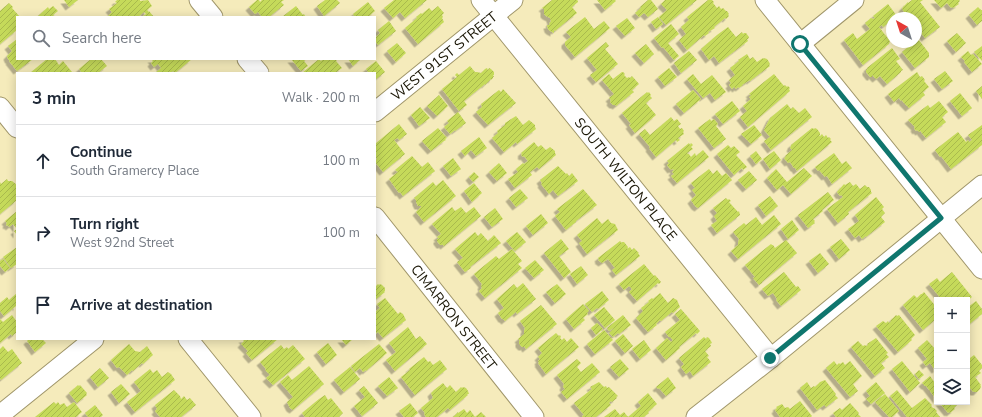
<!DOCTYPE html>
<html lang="en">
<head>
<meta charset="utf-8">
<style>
  :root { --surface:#fff; --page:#f6f6f7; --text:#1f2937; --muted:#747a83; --line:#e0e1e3 }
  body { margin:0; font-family:"Nunito Sans",sans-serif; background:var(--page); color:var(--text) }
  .controls { position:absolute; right:12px; bottom:12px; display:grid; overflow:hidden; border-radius:0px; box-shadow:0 2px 10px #0003 }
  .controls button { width:36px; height:36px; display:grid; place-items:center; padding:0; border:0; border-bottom:1px solid var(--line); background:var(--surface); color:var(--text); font:20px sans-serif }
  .compass { position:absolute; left:886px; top:12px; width:36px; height:36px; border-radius:50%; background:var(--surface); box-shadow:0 2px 10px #0003; rotate:321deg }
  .stop { position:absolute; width:12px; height:12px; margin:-9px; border:3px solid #0f766e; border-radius:50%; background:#fff }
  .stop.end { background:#0f766e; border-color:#fff; box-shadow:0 1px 4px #0008 }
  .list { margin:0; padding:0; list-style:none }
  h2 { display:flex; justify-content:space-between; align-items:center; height:52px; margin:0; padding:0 16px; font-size:17px }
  h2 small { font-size:13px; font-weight:400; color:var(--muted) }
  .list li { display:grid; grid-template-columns:26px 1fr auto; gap:12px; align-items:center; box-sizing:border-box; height:72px; padding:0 16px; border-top:1px solid var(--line) }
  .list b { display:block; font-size:15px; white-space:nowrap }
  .list p { margin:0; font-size:13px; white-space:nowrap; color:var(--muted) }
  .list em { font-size:13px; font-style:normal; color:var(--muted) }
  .icon { flex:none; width:22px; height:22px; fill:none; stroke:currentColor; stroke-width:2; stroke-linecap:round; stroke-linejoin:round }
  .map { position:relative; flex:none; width:982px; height:417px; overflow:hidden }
  .search { position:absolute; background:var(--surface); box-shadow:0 2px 10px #0003; left:16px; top:16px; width:360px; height:44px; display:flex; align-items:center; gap:10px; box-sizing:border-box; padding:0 14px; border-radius:0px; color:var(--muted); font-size:15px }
  .panel { position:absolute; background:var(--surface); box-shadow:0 2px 10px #0003; left:16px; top:72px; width:360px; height:268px; border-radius:0px }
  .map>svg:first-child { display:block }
  .building { fill:url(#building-hatch); filter:url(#shadow) }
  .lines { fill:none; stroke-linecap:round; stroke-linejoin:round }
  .minor-casing { stroke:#a0966a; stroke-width:21 }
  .minor { stroke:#fff; stroke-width:19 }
  .route { stroke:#0f766e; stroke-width:5 }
  .labels { text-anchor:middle; stroke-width:3; stroke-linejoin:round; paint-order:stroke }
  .street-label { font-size:14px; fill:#191504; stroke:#fff }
</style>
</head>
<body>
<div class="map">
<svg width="982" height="417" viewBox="0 0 982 417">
  <defs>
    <pattern id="building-hatch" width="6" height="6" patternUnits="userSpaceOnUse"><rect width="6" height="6" fill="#c5da5a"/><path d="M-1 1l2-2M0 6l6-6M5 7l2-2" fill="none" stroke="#a9ba4d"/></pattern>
    <filter id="shadow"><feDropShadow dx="-3.5" dy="3.5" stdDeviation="0" flood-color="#0004"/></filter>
  </defs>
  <rect width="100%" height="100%" fill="#f5ebbb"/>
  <g class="building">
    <polygon points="64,0 78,0 69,7"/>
    <polygon points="117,0 140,0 140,1 148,0 152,6 147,10 149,12 149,11 154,17 142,17 146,14 144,12 138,17 109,17 108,16 112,12 109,9 117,3 115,2"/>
    <polygon points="257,0 259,0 260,2 262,0 284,0 281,2 284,5 269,17 262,17 258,12 255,14 249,7"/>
    <polygon points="325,0 337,0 340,3 324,16 317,6"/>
    <polygon points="394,0 427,0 405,18 400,12 393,18 384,8"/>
    <polygon points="552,0 577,0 578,1 578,2 572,7 577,13 555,31 554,30 554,33 550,31 548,29 547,25 550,25 549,24 551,21 550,19 550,18 546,16 544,14 544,9 542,8"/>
    <polygon points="597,0 615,0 616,1 605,10"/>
    <polygon points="648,0 651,0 658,9 648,17 644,13 639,17 635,13 641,8 640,7"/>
    <polygon points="665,0 697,0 666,25 659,17 667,10 661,4"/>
    <polygon points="708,0 712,0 714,2 713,3 717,8 719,6 721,9 723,8 726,11 727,11 729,14 728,15 729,16 726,19 725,18 714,27 715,28 708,32 709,33 705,36 704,35 687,50 679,40 686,34 681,27 689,20 687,17"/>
    <polygon points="912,0 923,0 920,2 940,27 925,38 916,27 916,18 909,18 902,9 903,7 908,2 908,3"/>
    <polygon points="934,0 959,0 960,1 958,3 959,4 953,8 952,7 951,8 947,3 941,8"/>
    <polygon points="368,2 375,11 368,17 355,17 353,14"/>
    <polygon points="9,3 13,7 12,8 20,17 17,17 17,30 0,44 0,11"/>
    <polygon points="888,4 897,16 895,18 892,18 892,20 883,27 882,25 879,27 890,41 889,44 863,65 844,40 853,33 857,39 870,29 865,23 871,18 873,19 875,18 873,16"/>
    <polygon points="53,6 58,11 53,15 55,17 39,17 38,16 48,7 49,9"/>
    <polygon points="296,6 303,15 304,14 305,16 304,17 282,17"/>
    <polygon points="438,6 444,13 442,15 443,17 442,18 444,22 418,44 405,28 417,18 416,17 421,13 422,14 429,8 432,11"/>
    <polygon points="978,7 981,10 982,10 982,21 977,25 969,15"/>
    <polygon points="585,17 594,29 604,21 610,28 575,57 565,45 565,42 571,37 566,32"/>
    <polygon points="658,17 663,24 656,29 651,22"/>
    <polygon points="627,18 635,28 625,36 616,26"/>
    <polygon points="389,21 396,31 378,45 375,41 375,38 380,33 378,30"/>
    <polygon points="671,24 679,34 668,43 679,56 674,60 663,47 662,48 654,38"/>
    <polygon points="728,27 736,37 742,32 743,34 744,33 746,33 749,37 748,39 747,39 748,41 719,63 714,56 709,60 701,49 717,35"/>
    <polygon points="957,33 966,43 956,52 947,41"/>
    <polygon points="17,39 17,59 33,59 17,71 9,61 10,61 8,59 7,56 12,51 8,46"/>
    <polygon points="918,39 929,53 929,57 915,68 902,52 914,42 916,42 916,40"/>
    <polygon points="606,42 609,46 605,49 618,64 596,82 590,75 597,70 587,58"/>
    <polygon points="397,43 406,53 396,62 387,51"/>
    <polygon points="646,44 654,54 644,63 635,53"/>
    <polygon points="982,46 982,61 974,52"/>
    <polygon points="892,48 900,59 896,61 903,70 901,71 901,72 887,84 880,76 876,79 872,75 872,77 870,77 866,72 866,69 868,70 867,68"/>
    <polygon points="689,51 697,60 681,73 674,63"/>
    <polygon points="968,51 971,55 973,54 982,64 972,72 964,62 965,61 961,57"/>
    <polygon points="747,54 750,59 753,57 757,62 763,58 764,59 764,58 767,59 769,62 770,64 769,65 770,66 750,81 750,80 742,85 743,85 739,88 738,87 736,89 734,87 732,89 729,85 731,83 729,80 735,75 730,68 739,61 738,60"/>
    <polygon points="47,59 55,59 59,65 63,61 72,72 71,73 30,73"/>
    <polygon points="91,59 101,59 107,66 98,73 82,73 79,69"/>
    <polygon points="151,59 192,59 175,73 173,71 170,73 155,73 161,68 158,64 154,67 151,63 153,61"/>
    <polygon points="291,59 307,59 304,61 308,66 301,71"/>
    <polygon points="319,59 321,61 323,59 338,59 336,61 342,68 335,73 302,73"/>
    <polygon points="348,59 361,59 353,66"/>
    <polygon points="376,61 385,72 375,80 375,73 369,73 366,69"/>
    <polygon points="470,66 475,72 477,72 481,73 485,69 487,68 488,70 489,68 491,69 494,72 494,75 493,75 494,77 493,77 493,78 491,80 491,79 485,85 485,84 464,101 467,105 459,111 442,89 457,77 455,75 457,73 459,75"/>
    <polygon points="669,68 677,77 665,86 658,77"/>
    <polygon points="945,71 953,81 942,89 934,79"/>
    <polygon points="622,72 623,72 625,74 624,75 627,78 629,77 630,78 632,76 639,84 632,90 634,92 616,106 615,105 613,105 610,102 611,100 609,98 614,94 602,80 609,74 613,79"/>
    <polygon points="917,72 920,77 922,76 925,80 924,81 929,87 923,92 925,95 909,108 903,102 902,100 901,101 899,98 894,102 888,94"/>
    <polygon points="693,74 701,84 712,75 726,92 715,100 710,93 703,98 687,79"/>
    <polygon points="774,74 784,86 785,85 787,87 788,86 790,88 789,89 790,91 748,127 740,117 747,111 743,106 751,99 749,97 751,95 749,94"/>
    <polygon points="982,86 982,99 976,91"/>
    <polygon points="503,89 516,103 488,125 476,112 482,107 481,104 499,90 501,92"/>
    <polygon points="693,90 701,99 684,113 676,104"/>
    <polygon points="647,92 648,93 649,92 651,95 650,96 652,98 646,103 656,115 635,133 629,125 631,124 622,113"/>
    <polygon points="960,93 972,108 962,116 950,101"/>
    <polygon points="439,95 448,106 437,116 427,106"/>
    <polygon points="732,101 740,111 723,124 715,114"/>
    <polygon points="939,101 948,112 942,117 946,122 926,138 921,132 921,131 919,132 917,130 916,131 914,128 915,127 908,120 928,105 930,108"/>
    <polygon points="787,104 791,109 793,107 799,113 805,108 812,117 771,150 764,141 770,137 764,130 770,118"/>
    <polygon points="420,107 430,118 419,126 411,115"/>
    <polygon points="458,112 466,123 455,131 455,130 450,134 444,127 449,123 447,121"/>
    <polygon points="516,116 523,125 529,120 535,125 535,127 536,129 517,144 516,142 504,152 492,138 498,133 497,131 505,125 505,123"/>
    <polygon points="671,117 674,121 677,119 681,124 678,126 680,129 682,128 684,131 683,132 684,134 678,138 680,140 677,142 676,140 656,157 649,148 650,147 639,134 645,129 650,135"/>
    <polygon points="710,119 711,121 714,119 718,124 716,126 726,139 714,148 698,128"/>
    <polygon points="399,124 407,134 399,140 398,138 394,140 405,154 383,172 375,162 375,160 377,159 375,156 375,144"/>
    <polygon points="754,125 762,135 751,144 741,134"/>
    <polygon points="982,125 982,145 951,169 941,156 940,157 935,150 958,132 966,142 968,140 969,142 972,140 968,135"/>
    <polygon points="438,128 447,138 445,139 446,140 444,141 431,151 422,141"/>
    <polygon points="812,128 814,129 815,128 817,129 820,133 820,135 819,135 820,136 822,134 824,137 826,135 828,138 829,137 831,139 830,140 832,142 797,171 795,168 794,168 790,162 788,163 784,158 786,157 785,156 792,150 790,148 791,146 791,145"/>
    <polygon points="479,137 487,148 476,156 471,150 465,156 461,151"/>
    <polygon points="534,142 538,147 541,145 546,150 550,147 555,151 555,153 556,155 539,169 537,167 530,172 532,175 515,188 508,179 518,172 516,169 523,163 524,164 528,161 524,156 523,157 521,155 522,154 521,153"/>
    <polygon points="689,143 690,145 691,143 693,145 691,147 693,149 687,153 688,154 689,154 691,157 695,153 696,156 703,150 709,157 677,183 671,176 674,174 672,172 674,170 673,169 671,170 667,165 669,163 667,161"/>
    <polygon points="728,145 731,148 734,146 740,152 736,155 747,167 743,170 742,168 734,175 717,154"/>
    <polygon points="756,151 762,159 756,164 750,156"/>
    <polygon points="774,151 781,160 770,169 763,159"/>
    <polygon points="834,153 842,164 846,161 852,168 832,184 827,176 825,177 819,170 818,171 815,167"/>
    <polygon points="412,156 422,167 428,162 435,171 403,196 400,192 399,193 389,179 398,172 395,170"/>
    <polygon points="453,158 461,169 451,176 443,166"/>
    <polygon points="499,163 507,173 497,181 489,172"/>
    <polygon points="558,166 566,174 567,173 569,176 572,173 578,181 558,196 553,190 549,194 541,184 542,183 540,180"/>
    <polygon points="804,168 812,176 791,194 783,185 777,190 767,178 776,169 787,182"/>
    <polygon points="709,169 713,174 717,170 722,176 726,173 732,180 698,208 695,206 691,200 696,195 692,190 695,188 691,183"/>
    <polygon points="749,171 757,180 746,189 738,180"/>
    <polygon points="474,172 479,177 473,182 469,177"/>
    <polygon points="7,179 8,181 12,181 17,185 17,200 0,214 0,182 1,184"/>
    <polygon points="443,180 456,196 424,222 416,212 421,207 421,206 418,206 416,202 416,200 414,198 433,182 436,186"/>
    <polygon points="850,182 853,186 856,184 860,189 865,185 867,187 869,187 871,190 871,192 872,193 848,212 849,214 838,223 827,209 843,197 841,195 840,196 837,192 844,184 845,185"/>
    <polygon points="474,183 482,193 472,202 464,191"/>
    <polygon points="520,189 528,198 516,207 509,198"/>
    <polygon points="583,189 597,205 576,221 576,222 566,230 555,216 560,212 557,209"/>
    <polygon points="828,192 834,200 822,210 823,211 813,219 815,221 814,222 815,223 808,228 798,215"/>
    <polygon points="770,196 778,206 766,216 758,205"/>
    <polygon points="876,197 884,207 882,209 885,213 881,217 885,222 866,237 866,236 862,239 859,235 855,238 848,229 859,221 855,215"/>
    <polygon points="726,198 728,200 729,199 731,201 729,202 738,212 739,211 740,215 717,233 711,225 717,221 714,216 717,213 713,208"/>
    <polygon points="452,207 455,211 461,207 466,213 474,207 481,216 444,246 442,244 442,245 440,245 437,241 437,239 439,239 437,237 441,234 432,224"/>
    <polygon points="495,208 503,219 492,227 484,217"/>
    <polygon points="17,211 17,235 14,231 17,229 13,224 9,227 8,225 7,226 6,224 7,223 5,221"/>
    <polygon points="541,214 548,223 533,235 526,226"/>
    <polygon points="774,215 781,224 738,259 731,251 738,245 738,243 739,239 733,232 744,223 746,225 756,217 762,225"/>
    <polygon points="597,218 602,224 608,219 611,223 615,224 618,230 587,254 579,243 582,241 577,235"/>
    <polygon points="792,220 799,230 788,239 781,229"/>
    <polygon points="475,232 478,236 481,233 488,241 494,235 501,243 470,267 471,268 465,272 457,262 463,258 455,249"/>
    <polygon points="517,232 526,242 515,251 506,241"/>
    <polygon points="561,239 569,249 559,256 571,272 564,278 544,253"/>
    <polygon points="841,239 850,250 839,259 830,247"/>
    <polygon points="786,240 797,253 762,282 762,283 759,285 753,278 755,277 745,265 771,244 772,245 773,245 775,248"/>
    <polygon points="620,241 622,243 622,242 624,242 628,247 627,249 630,247 632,250 634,248 639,253 638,253 640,256 616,275 612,270 615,268 608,259 602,263 598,260 599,260 598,258"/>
    <polygon points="17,247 17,264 11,268 3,257"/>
    <polygon points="512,249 522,261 518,264 522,268 485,298 479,291 482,288 481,286 482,284 474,274 496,256 499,259"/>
    <polygon points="820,253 829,264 818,273 809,261"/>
    <polygon points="3,259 10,268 5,272 0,266 0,261"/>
    <polygon points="535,260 544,270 534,278 525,268"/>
    <polygon points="644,264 654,276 655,275 661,282 659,284 658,283 637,301 629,292 632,289 629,286 624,290 619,284"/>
    <polygon points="581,266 588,275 577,284 570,274"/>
    <polygon points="784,272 796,287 798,286 801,290 781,306 776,300 777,299 773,293 768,296 762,289"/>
    <polygon points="952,272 972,297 967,301 967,300 942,300 929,284 937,278 940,282"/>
    <polygon points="523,283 536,299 517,314 516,312 505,321 503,319 502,319 498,313 504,308 497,299 514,284 517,288"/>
    <polygon points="378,284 379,285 380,284 382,285 385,288 385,291 384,291 385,292 375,300 375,287"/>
    <polygon points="557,284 566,294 555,303 546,292"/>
    <polygon points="602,291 609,300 598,309 597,308 592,312 585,304"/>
    <polygon points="924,292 937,308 937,318 923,330 903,305 914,295 917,298 921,294 922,294"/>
    <polygon points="17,293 17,308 16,306 4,316 0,311 0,303 7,297 9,300"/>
    <polygon points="660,293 668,303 673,298 677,300 680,307 673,313 672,312 661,321 660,320 656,324 657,325 648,332 636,318 643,311 641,308 649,302 648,301 652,298 653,299"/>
    <polygon points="385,298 398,314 400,312 403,314 406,320 383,338 378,332 375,334 375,312 380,308 377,304"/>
    <polygon points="976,301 982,309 982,314 967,326 967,308"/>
    <polygon points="583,304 589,311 587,313 588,314 583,318 585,320 574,329 566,319"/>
    <polygon points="541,305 557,324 526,349 524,346 524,347 522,347 519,344 519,341 520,341 518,339 524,334 524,331 525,328 520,321"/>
    <polygon points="604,307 615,320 605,328 594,315"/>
    <polygon points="681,309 700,331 697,334 696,333 679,347 680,348 666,360 656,348 667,338 671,342 673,340 670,337 669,337 665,332 680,320 675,314"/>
    <polygon points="12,315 17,322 17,332 12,336 11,334 0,343 0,319 3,322"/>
    <polygon points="623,315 631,325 619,334 618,333 613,337 609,333 614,328 609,331 607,328"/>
    <polygon points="896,315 897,316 899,315 915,335 911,339 912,340 898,352 876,326 883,321 886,323 888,321 889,323 891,321 890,321"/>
    <polygon points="597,323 603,329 596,335 591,328"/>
    <polygon points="408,327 416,339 420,336 427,344 395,371 386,360 396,352 389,343"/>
    <polygon points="604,330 613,340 595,354 587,344"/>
    <polygon points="556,333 559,336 560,335 561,337 560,338 562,340 564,338 567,342 571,338 579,347 546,374 538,363 539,363 538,361 540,359 538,357 542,353 538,348"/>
    <polygon points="623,334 633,346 625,353 615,341"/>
    <polygon points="704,337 706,339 707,337 709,338 711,341 712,343 710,344 711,346 705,351 709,356 707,357 711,362 693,376 690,371 686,374 681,367 684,364 679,358"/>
    <polygon points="876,338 888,353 886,354 889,357 881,363 885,368 875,376 851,347 858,341 863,346 865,345 866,346 868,345 867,344"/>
    <polygon points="29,339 42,339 46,343 35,352 27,341"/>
    <polygon points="242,339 278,339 252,360 246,353 248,351 241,344 244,341"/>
    <polygon points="341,339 353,339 346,345"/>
    <polygon points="644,340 651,350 640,359 632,349"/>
    <polygon points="927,340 937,351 937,369 935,370 930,363 926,366 923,362 927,359 918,348"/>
    <polygon points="328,343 337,355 326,364 317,352"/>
    <polygon points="129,344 135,351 140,352 147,346 153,355 143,364 142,363 133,371 132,370 127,375 119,367 117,368 111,360"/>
    <polygon points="379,344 387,353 366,371 366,370 363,372 360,368 355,372 351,366"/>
    <polygon points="281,345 284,349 287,347 288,349 293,345 305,359 273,385 266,378 270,375 265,370 266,369 260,362"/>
    <polygon points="3,346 8,352 12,349 22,363 1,380 0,378 0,349"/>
    <polygon points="974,355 982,365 982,368 979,371 981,373 975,377 981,385 980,386 981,386 980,389 977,392 974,392 974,391 973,392 967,384 967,358 969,357 970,358"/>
    <polygon points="424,357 428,362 430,361 433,365 440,360 447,369 415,395 401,377 410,370 409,369"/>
    <polygon points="577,359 581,363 577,367 581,372 592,363 600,372 567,399 561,392 565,389 563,387 564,384 557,375"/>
    <polygon points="620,359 629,369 619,377 610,367"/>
    <polygon points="834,361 837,365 839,363 840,364 843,362 845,365 850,361 862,376 853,384 858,391 850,397 826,368"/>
    <polygon points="902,361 920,383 910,392 892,369"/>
    <polygon points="309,366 324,384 293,410 290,408 287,402 293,397 280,382 288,375 292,380"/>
    <polygon points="350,367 360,379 344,392 334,380"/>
    <polygon points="100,368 109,378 98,387 90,377"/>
    <polygon points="150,369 153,373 157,370 162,377 168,372 171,374 175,380 135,412 127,402 141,391 134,382"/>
    <polygon points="919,370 924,375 919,379 915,374"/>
    <polygon points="930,376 935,383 937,382 937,400 926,386 925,386 922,383"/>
    <polygon points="389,377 398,388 387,396 378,386"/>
    <polygon points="668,377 676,388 666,396 659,388 658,389 656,387"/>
    <polygon points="825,380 836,394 835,395 838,398 826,407 824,405 817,410 800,388 807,382 811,388 814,386 815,387 820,382"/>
    <polygon points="599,382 604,387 606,386 607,388 609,387 618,396 616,397 617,398 612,402 611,401 609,403 611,405 596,417 583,417 582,416 584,415 574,403 592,389 590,387"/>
    <polygon points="876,382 885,393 871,404 866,399 870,396 866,391"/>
    <polygon points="443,383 447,388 450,385 456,392 461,387 462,388 463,387 466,388 468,391 469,394 467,394 468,395 450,410 448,408 437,417 426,417 424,414 425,413 421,408 433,398 431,393 434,390"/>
    <polygon points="121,384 130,394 119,403 111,392"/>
    <polygon points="78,385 79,386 80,385 87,393 86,394 87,395 77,403 69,393"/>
    <polygon points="364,386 378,403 362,416 354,406 365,397 359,390"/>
    <polygon points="174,390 180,396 181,399 184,396 187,400 190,398 196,405 181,417 160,417 155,411 157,409 155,405"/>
    <polygon points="897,390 912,408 925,398 932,405 931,406 933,408 934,408 937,411 936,412 940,417 907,417 890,396"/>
    <polygon points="648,393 657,404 648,412 649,413 644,417 604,417 615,409 620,415 624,412 628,417 641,406 638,402"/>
    <polygon points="885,394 899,411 892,417 889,417 875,402"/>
    <polygon points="325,395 328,400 331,398 343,413 339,417 305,417 302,413 319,399"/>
    <polygon points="800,401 812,416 811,417 780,417 775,410 777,408 776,407 782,404 785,408 788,407 790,409"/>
    <polygon points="54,402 56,404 58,402 60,405 64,403 67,407 74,402 82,412 76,417 35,417"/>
    <polygon points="939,402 958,402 956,404 957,405 954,408 955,409 950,413 949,412 948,413"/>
    <polygon points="410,403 418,413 413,417 404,417 399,411"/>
    <polygon points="850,403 859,413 858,414 861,417 836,417 833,413 840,408 842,410"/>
    <polygon points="95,405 103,415 101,417 88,417 85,413"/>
    <polygon points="464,409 467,413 470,410 475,417 481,412 486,417 453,417 458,412 458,413"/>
  </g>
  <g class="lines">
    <g class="minor-casing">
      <g id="minor">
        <polyline points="199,0 213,17"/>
        <polyline points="481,0 771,358"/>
        <polyline points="765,0 982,269"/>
        <polyline points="800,44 854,0"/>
        <polyline points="247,59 259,73"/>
        <polyline points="0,107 17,128"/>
        <polyline points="375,112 513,0"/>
        <polyline points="375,217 534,417"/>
        <polyline points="188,339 251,417"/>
        <polyline points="0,415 94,339"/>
        <polyline points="696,417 771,358 982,185"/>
      </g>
    </g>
    <use href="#minor" class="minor"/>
  </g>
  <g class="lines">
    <polyline class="route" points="770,358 941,218 800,44"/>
  </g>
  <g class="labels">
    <g class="street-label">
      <text transform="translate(444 56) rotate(-39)" y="5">WEST 91ST STREET</text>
      <text transform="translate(626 179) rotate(51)" y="5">SOUTH WILTON PLACE</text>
      <text transform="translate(454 317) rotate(52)" y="5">CIMARRON STREET</text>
    </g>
  </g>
</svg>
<div class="controls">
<button>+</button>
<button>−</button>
<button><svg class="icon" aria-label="layers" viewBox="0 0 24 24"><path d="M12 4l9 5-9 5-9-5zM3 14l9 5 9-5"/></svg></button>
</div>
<svg class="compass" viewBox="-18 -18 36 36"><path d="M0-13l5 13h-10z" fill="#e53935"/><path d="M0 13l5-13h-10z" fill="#747a83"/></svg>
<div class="stop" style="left:800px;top:44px"></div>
<div class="stop end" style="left:770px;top:358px"></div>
<div class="search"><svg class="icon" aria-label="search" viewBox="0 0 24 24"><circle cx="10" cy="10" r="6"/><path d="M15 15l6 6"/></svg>Search here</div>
<section class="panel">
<h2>3 min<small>Walk · 200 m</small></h2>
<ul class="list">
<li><svg class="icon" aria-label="ahead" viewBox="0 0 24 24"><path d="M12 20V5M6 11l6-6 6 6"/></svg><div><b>Continue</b><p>South Gramercy Place</p></div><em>100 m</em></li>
<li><svg class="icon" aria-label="right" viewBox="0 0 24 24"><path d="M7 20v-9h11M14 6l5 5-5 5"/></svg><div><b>Turn right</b><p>West 92nd Street</p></div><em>100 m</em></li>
<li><svg class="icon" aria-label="arrive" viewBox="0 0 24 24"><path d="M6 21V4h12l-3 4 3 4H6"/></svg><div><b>Arrive at destination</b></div></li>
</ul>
</section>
</div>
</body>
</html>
